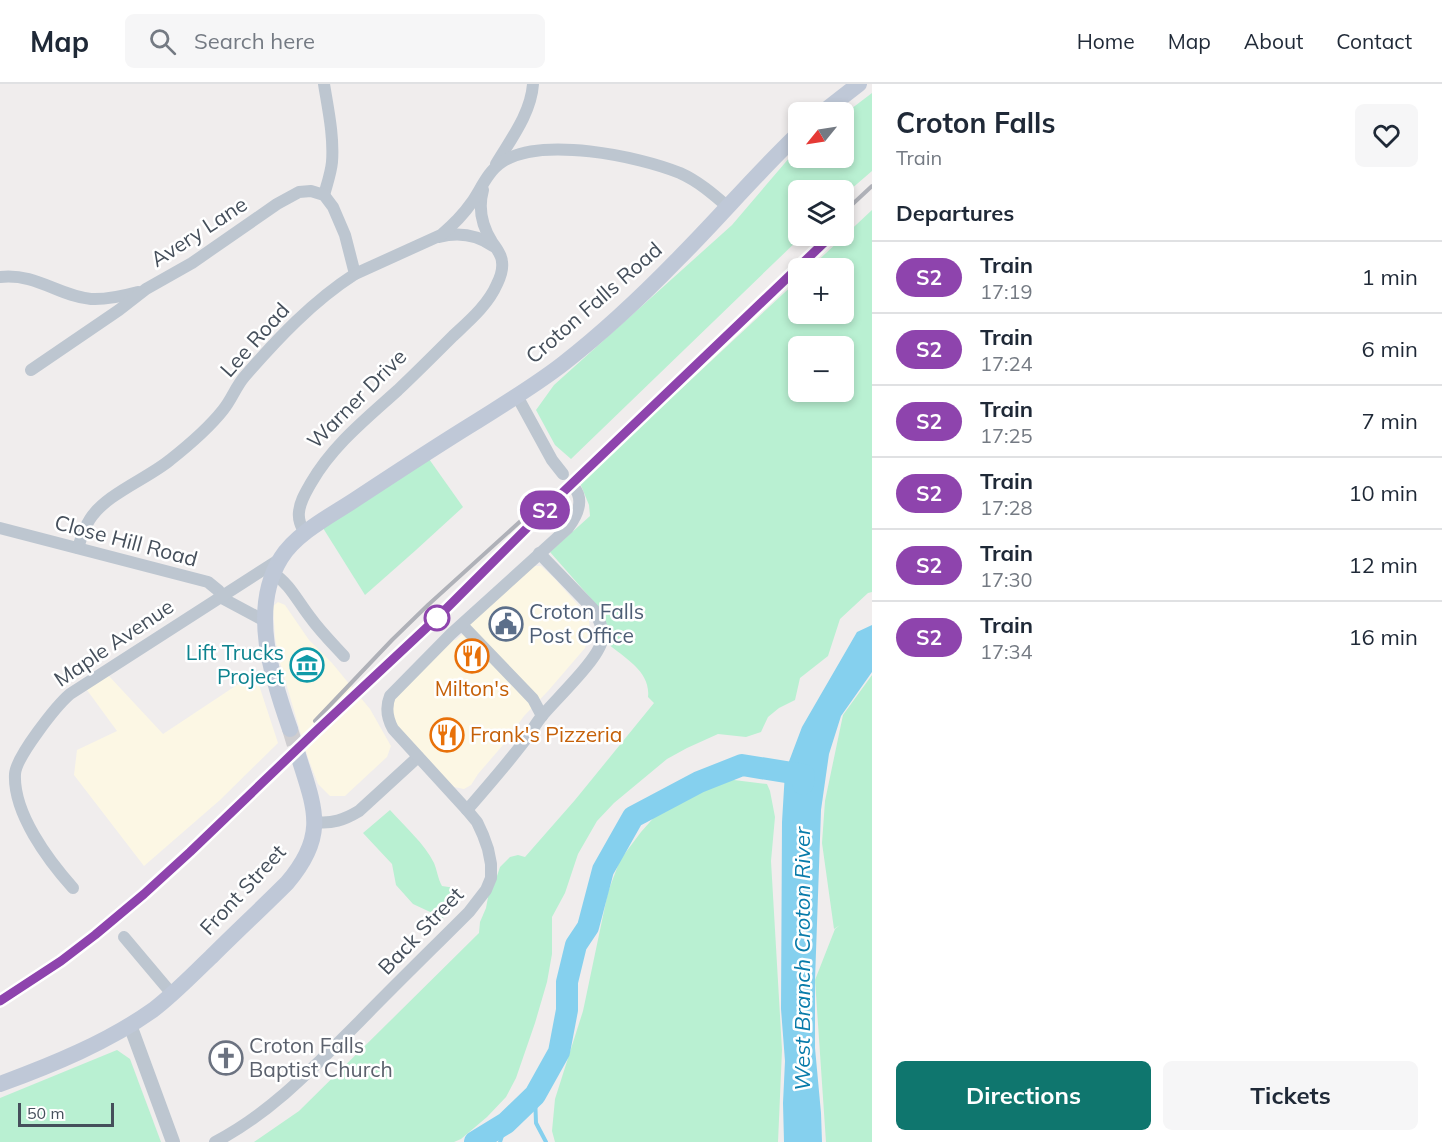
<!DOCTYPE html>
<html lang="en">
<head>
<meta charset="utf-8">
<style>
	body { margin:0; font-family:Mulish,sans-serif; background:#f6f6f7; color:#1f2937; height:100vh; display:flex; flex-direction:column; font-size:22px; white-space:nowrap }
	* { box-sizing:border-box; margin:0 }
	p { font-size:20px; color:#747a83 }
	.icon { flex:none; width:33px; height:33px; fill:none; stroke:currentColor; stroke-width:2; stroke-linecap:round; stroke-linejoin:round }
	.map { position:relative; flex:1; overflow:hidden }
	.panel { display:flex; flex-direction:column; background:#fff; width:570px }
	.panel>* { flex:none }
	.badge { padding:0 12px; border-radius:20px; font-size:21px; line-height:39px }
	.needle { width:39px; rotate:240deg }
	.fabs { position:absolute; left:788px; top:18px; display:grid; gap:12px }
	.fabs a { display:grid; place-items:center; width:66px; height:66px; border-radius:9px; background:#fff; box-shadow:0 3px 9px #0003; font-size:30px }
	.scale { position:absolute; left:18px; bottom:15px; width:96px; box-sizing:border-box; padding-left:6px; border:3px solid #454f5b; border-top:0; font-size:16px; line-height:21px; white-space:nowrap; color:#454f5b; -webkit-text-stroke:4px #fff; paint-order:stroke }
	.map>.badge { position:absolute; translate:-50% -50%; box-shadow:0 0 0 3px #fff }
	h2 { padding:0 24px; font-size:22px; line-height:54px }
	.round { display:grid; place-items:center; flex:none; width:63px; height:63px; border-radius:9px; background:#f6f6f7 }
	.headline { display:flex; align-items:center; justify-content:space-between; height:102px; padding:0 24px }
	h1 { font-size:28px; font-weight:700; line-height:45px }
	.action { display:flex; gap:12px; margin-top:auto; padding:12px 24px }
	.action a { flex:1; height:69px; border-radius:9px; background:#0f766e; color:#fff; font-size:24px; font-weight:700; line-height:69px; text-align:center }
	.action a+a { background:#f6f6f7; color:#1f2937 }
	ul { padding:0; list-style:none }
	li { display:flex; align-items:center; gap:18px; height:72px; padding:0 24px; border-top:2px solid #e0e1e3 }
	li div { flex:1 }
	li b { display:block; font-size:22px }
	li em { font-style:normal }
	li .badge { min-width:66px; font-weight:700; text-align:center }
	header { display:flex; align-items:center; gap:36px; box-sizing:border-box; height:84px; padding:0 30px; background:#fff; border-bottom:2px solid #e0e1e3 }
	header strong { font-size:28px }
	nav { display:flex; gap:33px; margin-inline-start:auto; font-size:21px }
	.search { width:420px; height:54px; background:#f6f6f7; display:flex; align-items:center; gap:15px; box-sizing:border-box; padding:0 21px; border-radius:9px; color:#747a83; font-size:22px }
	main { display:flex; flex:1; min-height:0 }
	.map>svg:first-child { display:block }
</style>
</head>
<body>
<header>
<strong>Map</strong>
<div class="search"><svg class="icon" aria-label="search" viewBox="0 0 24 24"><circle cx="10" cy="10" r="6"/><path d="M15 15l6 6"/></svg>Search here</div>
<nav><a>Home</a><a>Map</a><a>About</a><a>Contact</a></nav>
</header>
<main>
<div class="map">
<svg width="872" height="1058" viewBox="0 0 872 1058">
	<rect width="100%" height="100%" fill="#f0eded"/>
	<g fill="#fcf7e4">
		<path d="M529,482H541L555,495L579,522L589,536L590,549L585,564L548,607L524,632L503,661L478,690L471,701L464,705L454,703L391,638L394,610L448,556H456L471,543L468,538Z"/>
		<path d="M278,518L285,521L309,556L332,579L370,625L391,662L387,673L345,712H330L318,700L308,674L280,579L275,554L273,522Z"/>
		<path d="M255,589L278,659L220,716L144,782L74,691L77,666L117,647L87,606L108,591L163,650Z"/>
	</g>
	<g fill="#b9f0d2" fill-rule="evenodd">
		<path d="M872,9V87L843,112V106H798V152H802L571,375L555,361L536,326L554,301L732,141L790,73L798,66V74H843V31Z"/>
		<path d="M872,126V508L868,509L840,535L828,572L800,594L795,616L779,624L768,633L761,648L746,653L718,650L687,664L667,675L614,719L597,737L578,770L565,809L552,833V870L547,898L535,939L516,994L506,1013L487,1033L461,1055L454,1058H254L299,1027L479,849L480,838L486,824L489,808L496,795L500,783L510,773L518,771L525,773L575,716L654,619L648,613C651,588 625,574 608,560L611,548L594,518L550,468L590,432L589,421L580,399L798,196V230H843V184H810ZM798,262H843V308H798Z"/>
		<path d="M429,375L463,423L416,466L365,511L323,444Z"/>
		<path d="M872,591V1058H826L815,896L835,845L840,841L834,845L822,759L825,717L843,631Z"/>
		<path d="M726,695L767,700L770,707L775,733L771,777L782,966L778,1058H555L552,1047L555,1015L583,927L608,808L620,776L641,748L657,730L695,707Z"/>
		<path d="M390,726C404,742 425,760 434,779C437,786 438,795 442,802L455,804L457,811L452,822L443,834L413,820L396,801L392,780L363,749Z"/>
		<path d="M117,966L130,975L161,1058H0V1014Z"/>
	</g>
	<path fill="#85d0ee" d="M872,541V588L841,632L829,670L821,726L815,896V964L821,1029L822,1058H784L783,1019L785,977L781,925L782,738L785,688L802,643L857,548Z"/>
	<g fill="none" stroke-linecap="round" stroke-linejoin="round">
		<g stroke="#85d0ee" stroke-width="4">
			<path d="M535,1011L536,1039L546,1058"/>
			<path d="M500,1058L506,1039"/>
		</g>
		<path stroke="#85d0ee" stroke-width="22" d="M475,1058L506,1039L535,1011L559,968L567,926V898L576,861L588,843L603,786L633,733L699,698L742,681L804,691L803,700"/>
		<path stroke="#cecdd0" stroke-width="16" stroke-dasharray="16 8" stroke-linecap="butt" d="M290,645L298,671"/>
		<g stroke="#bdc6d0" stroke-width="12">
			<path d="M496,80C511,55 531,29 533,0"/>
			<path d="M324,111C327,100 331,89 332,78C334,52 328,25 324,0"/>
			<path d="M439,153C458,148 477,151 493,162"/>
			<path d="M0,193C37,189 58,212 91,215C107,216 123,212 138,208"/>
			<path d="M31,286L119,226L146,205L192,179L277,120L299,108L311,107L324,111L333,123L345,151L355,190"/>
			<path d="M517,312L552,376L563,390"/>
			<path d="M0,444L208,498L219,507L220,513L265,537"/>
			<path d="M305,450C301,442 298,436 299,428C300,417 306,408 311,399C333,361 366,335 398,306C417,288 435,270 453,252C469,237 488,221 497,200C500,194 503,185 502,178C502,171 496,164 492,158C482,142 478,124 483,106"/>
			<path d="M78,464C81,454 84,444 90,435C106,410 147,395 170,376C189,361 208,345 223,326C232,315 236,302 245,292C278,254 313,217 355,190L441,151C453,141 463,131 472,118C481,105 488,87 502,78C541,52 638,72 680,89C698,97 713,110 728,123"/>
			<path d="M273,489C290,500 298,518 310,533C320,547 332,559 344,572"/>
			<path d="M462,541L533,615L542,632"/>
			<path d="M467,726C487,703 508,679 526,655C532,647 536,639 542,632C555,616 599,575 602,556C604,545 599,535 594,526L539,469"/>
			<path d="M315,738C332,740 344,736 359,727L418,673"/>
			<path d="M73,804C48,776 13,729 15,690C16,673 56,622 70,610L280,475"/>
			<path d="M124,853L172,910"/>
			<path d="M215,1058C271,1029 314,983 359,938C395,901 432,865 469,828L486,806L491,794V780L488,765L483,751L477,738L467,726L393,645C387,634 385,624 390,612L451,550L568,444C577,432 585,417 574,403"/>
		</g>
		<path stroke="#bdc6d0" stroke-width="14" d="M130,941L173,1058"/>
		<g stroke="#bfc8d7" stroke-width="16">
			<path d="M823,28L859,0"/>
			<path d="M290,645C272,594 249,525 281,474C297,448 334,430 359,413C397,388 435,363 474,339C504,320 536,301 564,279C605,247 642,212 678,175C719,134 756,90 798,50"/>
			<path d="M0,1000C52,981 108,958 153,926C174,910 192,891 211,873C236,848 262,824 287,799C328,751 315,725 298,671"/>
		</g>
		<g stroke="#afb1b8" stroke-width="4">
			<path d="M843,129L872,102"/>
			<path d="M315,637L392,556L428,521L546,414"/>
			<path d="M0,917L61,877L95,851L129,823L190,768L315,648L439,533L559,412L831,152"/>
		</g>
	</g>
	<g fill="none" stroke-linecap="round" stroke-linejoin="round">
		<g stroke="#fff" stroke-width="14">
			<path id="line" d="M0,917L61,877L95,851L144,810L190,768L315,648L439,532L559,412L831,152"/>
		</g>
		<use href="#line" stroke="#8e44ad" stroke-width="9"/>
	</g>
	<defs>
		<g id="civic-ring" transform="scale(1.725)"><circle r="9.5" fill="#fff" stroke="#5c6f8a" stroke-width="1.5"/><path d="M-.6-6.5H3V-4.5H.6V-3L4-1V1h2V6H-6V1h2V-1L-.6-3ZM-1.2 2.5V6h2.4V2.5Z" fill="#5c6f8a"/></g>
		<g id="restaurant-ring" transform="scale(1.725)"><circle r="9.5" fill="#fff" stroke="#e8710a" stroke-width="1.5"/><path d="M-5-6h1v4h1v-4h1v4h1v-4h1v5L-1.5 .5V6h-2V.5L-5-1ZM5-6V6H3V1.5H1.5Q1.5-4 5-6Z" fill="#e8710a"/></g>
		<g id="museum-ring" transform="scale(1.725)"><circle r="9.5" fill="#fff" stroke="#0f9aa8" stroke-width="1.5"/><path d="M0-6L6-3V-2H-6V-3ZM-5-1h2V3h-2ZM-1-1h2V3h-2ZM3-1h2V3H3ZM-6 4H6V6H-6Z" fill="#0f9aa8"/></g>
		<g id="church-ring" transform="scale(1.725)"><circle r="9.5" fill="#fff" stroke="#6b7280" stroke-width="1.5"/><path d="M-1.2-6h2.4v3.5h3.3v2.4h-3.3V6h-2.4V-.1h-3.3v-2.4h3.3Z" fill="#6b7280"/></g>
	</defs>
	<g fill-rule="evenodd">
		<use href="#civic-ring" x="506" y="540"/>
		<use href="#restaurant-ring" x="472" y="572"/>
		<use href="#museum-ring" x="307" y="581"/>
		<use href="#restaurant-ring" x="447" y="651"/>
		<use href="#church-ring" x="226" y="974"/>
	</g>
	<circle fill="#fff" stroke="#8e44ad" stroke-width="3" cx="437" cy="534" r="12"/>
	<g text-anchor="middle" stroke-width="5" stroke-linejoin="round" paint-order="stroke">
		<g font-size="21" fill="#454f5b" stroke="#fff">
			<text transform="translate(199 148) rotate(-33)" y="7">Avery Lane</text>
			<text transform="translate(594 219) rotate(-41)" y="7">Croton Falls Road</text>
			<text transform="translate(255 256) rotate(-48)" y="7">Lee Road</text>
			<text transform="translate(357 315) rotate(-45)" y="7">Warner Drive</text>
			<text transform="translate(126 457) rotate(15)" y="7">Close Hill Road</text>
			<text transform="translate(114 559) rotate(-34)" y="7">Maple Avenue</text>
			<text transform="translate(243 806) rotate(-47)" y="7">Front Street</text>
			<text transform="translate(421 847) rotate(-46)" y="7">Back Street</text>
		</g>
		<g font-size="21" fill="#4e5e75" stroke="#fff" text-anchor="start">
			<text x="529" y="535">Croton Falls<tspan x="529" dy="24">Post Office</tspan></text>
		</g>
		<g font-size="21" fill="#0d838f" stroke="#fff" text-anchor="end">
			<text x="284" y="576">Lift Trucks<tspan x="284" dy="24">Project</tspan></text>
		</g>
		<g font-size="21" fill="#c56008" stroke="#fff">
			<text x="472" y="612">Milton's</text>
			<text x="470" y="658" text-anchor="start">Frank's Pizzeria</text>
		</g>
		<g font-size="21" fill="#5b616d" stroke="#fff" text-anchor="start">
			<text x="249" y="969">Croton Falls<tspan x="249" dy="24">Baptist Church</tspan></text>
		</g>
		<g font-size="22" font-style="italic" fill="#087baa" stroke="#fff">
			<text transform="translate(802 875) rotate(-90)" y="8">West Branch Croton River</text>
		</g>
	</g>
</svg>
<div class="fabs">
<a><svg class="needle" viewBox="-14 -14 28 28"><path d="M0-13l5 13h-10z" fill="#e53935"/><path d="M0 13l5-13h-10z" fill="#747a83"/></svg></a>
<a><svg class="icon" aria-label="layers" viewBox="0 0 24 24"><path d="M12 4l9 5-9 5-9-5zM3 14l9 5 9-5"/></svg></a>
<a>+</a>
<a>−</a>
</div>
<div class="scale">50 m</div>
<b class="badge" style="left:545px;top:426px;background:#8e44ad;color:#fff">S2</b>
</div>
<section class="panel">
<div class="headline"><div><h1>Croton Falls</h1><p>Train</p></div><a class="round"><svg class="icon" aria-label="heart" viewBox="0 0 24 24"><path d="M12 20l-8-8c-3-5 5-10 8-4 3-6 11-1 8 4z"/></svg></a></div>
<h2>Departures</h2>
<ul>
<li><span class="badge" style="background:#8e44ad;color:#fff">S2</span><div><b>Train</b><p>17:19</p></div><em>1 min</em></li>
<li><span class="badge" style="background:#8e44ad;color:#fff">S2</span><div><b>Train</b><p>17:24</p></div><em>6 min</em></li>
<li><span class="badge" style="background:#8e44ad;color:#fff">S2</span><div><b>Train</b><p>17:25</p></div><em>7 min</em></li>
<li><span class="badge" style="background:#8e44ad;color:#fff">S2</span><div><b>Train</b><p>17:28</p></div><em>10 min</em></li>
<li><span class="badge" style="background:#8e44ad;color:#fff">S2</span><div><b>Train</b><p>17:30</p></div><em>12 min</em></li>
<li><span class="badge" style="background:#8e44ad;color:#fff">S2</span><div><b>Train</b><p>17:34</p></div><em>16 min</em></li>
</ul>
<div class="action"><a>Directions</a><a>Tickets</a></div>
</section>
</main>
</body>
</html>
